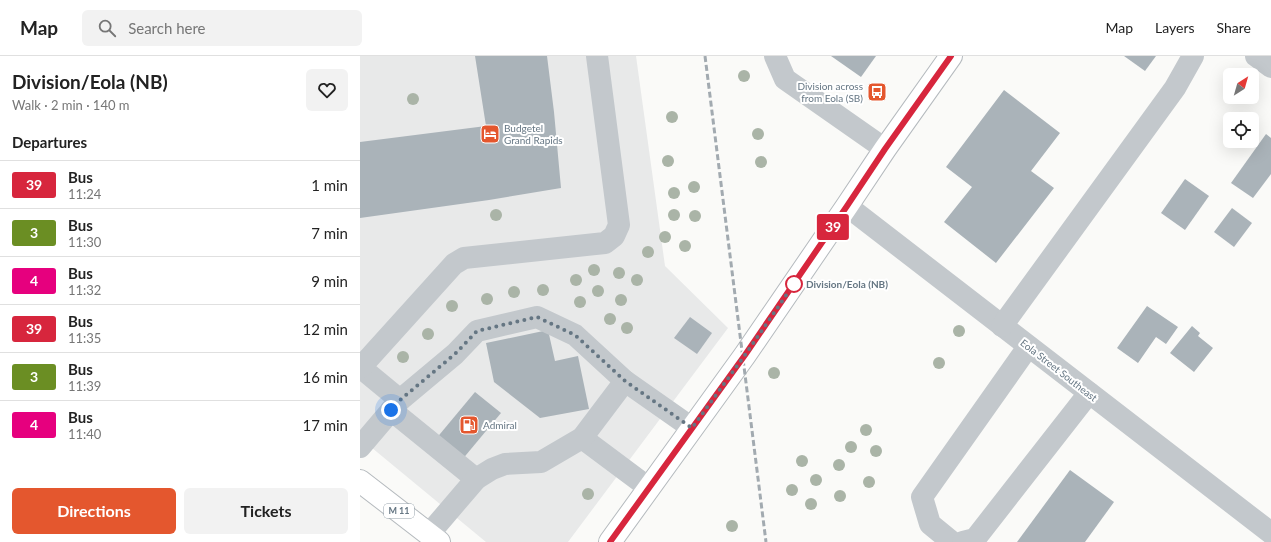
<!DOCTYPE html>
<html lang="en">
<head>
<meta charset="utf-8">
<style>
	body { margin:0; font-family:Lato,sans-serif; background:#f2f2f2; color:#222; height:100vh; display:flex; flex-direction:column; font-size:15px; white-space:nowrap }
	* { box-sizing:border-box; margin:0 }
	p { font-size:13px; color:#767676 }
	.icon { flex:none; width:22px; height:22px; fill:none; stroke:currentColor; stroke-width:2; stroke-linecap:round; stroke-linejoin:round }
	.map { position:relative; flex:1; overflow:hidden }
	.panel { display:flex; flex-direction:column; background:#fff; width:360px }
	.panel>* { flex:none }
	.badge { padding:0 8px; border-radius:3px; font-size:14px; line-height:26px }
	.needle { width:26px; rotate:37deg }
	.controls { position:absolute; left:863px; top:12px; display:grid; gap:8px }
	.controls a { display:grid; place-items:center; width:36px; height:36px; border-radius:6px; background:#fff; box-shadow:0 4px 16px #0002; font-size:20px }
	.you { position:absolute; width:20px; height:20px; margin:-10px; border:3px solid #fff; border-radius:50%; background:#1a73e8; box-shadow:0 0 0 6px #1a73e833 }
	.map>.badge { position:absolute; translate:-50% -50%; box-shadow:0 0 0 2px #fff }
	h2 { padding:0 12px; font-size:15px; line-height:36px }
	.round { display:grid; place-items:center; flex:none; width:42px; height:42px; border-radius:6px; background:#f2f2f2 }
	.summary { display:flex; align-items:center; justify-content:space-between; height:68px; padding:0 12px }
	h1 { font-size:19px; font-weight:700; line-height:30px }
	.action { display:flex; gap:8px; margin-top:auto; padding:8px 12px }
	.action a { flex:1; height:46px; border-radius:6px; background:#e4572e; color:#fff; font-size:16px; font-weight:700; line-height:46px; text-align:center }
	.action a+a { background:#f2f2f2; color:#222 }
	ul { padding:0; list-style:none }
	li { display:flex; align-items:center; gap:12px; height:48px; padding:0 12px; border-top:1px solid #e0e0e0 }
	li div { flex:1 }
	li b { display:block; font-size:15px }
	li em { font-style:normal }
	li .badge { min-width:44px; font-weight:700; text-align:center }
	header { display:flex; align-items:center; gap:24px; box-sizing:border-box; height:56px; padding:0 20px; background:#fff; border-bottom:1px solid #e0e0e0 }
	header strong { font-size:19px }
	nav { display:flex; gap:22px; margin-inline-start:auto; font-size:14px }
	.search { width:280px; height:36px; background:#f2f2f2; display:flex; align-items:center; gap:10px; box-sizing:border-box; padding:0 14px; border-radius:6px; color:#767676; font-size:15px }
	main { display:flex; flex:1; min-height:0 }
	.map>svg:first-child { display:block }
</style>
</head>
<body>
<header>
<strong>Map</strong>
<div class="search"><svg class="icon" aria-label="search" viewBox="0 0 24 24"><circle cx="10" cy="10" r="6"/><path d="M15 15l6 6"/></svg>Search here</div>
<nav><a>Map</a><a>Layers</a><a>Share</a></nav>
</header>
<main>
<section class="panel">
<div class="summary"><div><h1>Division/Eola (NB)</h1><p>Walk · 2 min · 140 m</p></div><a class="round"><svg class="icon" aria-label="heart" viewBox="0 0 24 24"><path d="M12 20l-8-8c-3-5 5-10 8-4 3-6 11-1 8 4z"/></svg></a></div>
<h2>Departures</h2>
<ul>
<li><span class="badge" style="background:#d7263d;color:#fff">39</span><div><b>Bus</b><p>11:24</p></div><em>1 min</em></li>
<li><span class="badge" style="background:#6b8e23;color:#fff">3</span><div><b>Bus</b><p>11:30</p></div><em>7 min</em></li>
<li><span class="badge" style="background:#e6007e;color:#fff">4</span><div><b>Bus</b><p>11:32</p></div><em>9 min</em></li>
<li><span class="badge" style="background:#d7263d;color:#fff">39</span><div><b>Bus</b><p>11:35</p></div><em>12 min</em></li>
<li><span class="badge" style="background:#6b8e23;color:#fff">3</span><div><b>Bus</b><p>11:39</p></div><em>16 min</em></li>
<li><span class="badge" style="background:#e6007e;color:#fff">4</span><div><b>Bus</b><p>11:40</p></div><em>17 min</em></li>
</ul>
<div class="action"><a>Directions</a><a>Tickets</a></div>
</section>
<div class="map">
<svg width="911" height="486" viewBox="0 0 911 486">
	<rect width="100%" height="100%" fill="#fafaf8"/>
	<path fill="#e8e9e9" d="M0,0H276L305,210L368,272L208,486H126L0,382Z"/>
	<g fill="#aab3b9">
		<path d="M115,0H187L194,56L201,132L129,144L0,162V86L126,70Z"/>
		<path d="M471,0H516L501,21Z"/>
		<path d="M764,0H796L785,15Z"/>
		<path d="M644,34L700,77L671,115L694,132L636,207L584,166L612,131L586,111Z"/>
		<path d="M906,78L911,82V118L893,142L871,127Z"/>
		<path d="M825,123L849,140L825,174L801,157Z"/>
		<path d="M872,152L892,167L874,191L854,176Z"/>
		<path d="M787,250L818,271L806,288L796,281L778,307L757,292Z"/>
		<path d="M330,261L352,277L337,298L314,282Z"/>
		<path d="M832,270L840,277L838,280L853,292L834,316L810,297Z"/>
		<path d="M188,274L195,305L218,300L229,353L180,362L134,326L126,287Z"/>
		<path d="M115,336L141,357L101,405L75,384Z"/>
		<path d="M710,414L754,446L725,486H657Z"/>
	</g>
	<g fill="none" stroke-linecap="round" stroke-linejoin="round">
		<g stroke="#b5babe" stroke-width="24">
			<g id="major">
				<path d="M0,425L79,486"/>
				<path d="M250,486L385,299L487,150L525,93L591,0"/>
			</g>
		</g>
		<g stroke="#c3c8cc" stroke-width="22">
			<path d="M415,0L425,23L525,93"/>
			<path d="M896,0L911,11"/>
			<path d="M487,150L911,477"/>
			<path d="M642,270L815,32L833,0"/>
			<path d="M0,311L40,344"/>
			<path d="M1,311L94,208L104,202L245,187L254,180L259,169L237,0"/>
			<path d="M31,354L116,423"/>
			<path d="M222,382L289,432"/>
			<path d="M0,391L40,344L95,298L117,275L177,261L215,279L265,325L332,372"/>
			<path d="M69,478L116,423L132,413L145,408L181,406L222,382L265,325"/>
			<path d="M592,486L570,468L562,441L668,291"/>
			<path d="M603,486L615,483L729,337"/>
		</g>
		<use href="#major" stroke="#fff" stroke-width="22"/>
		<path stroke="#a2aab0" stroke-width="3" stroke-dasharray="6 3" stroke-linecap="butt" d="M345,0L406,486"/>
	</g>
	<g fill="#aab4a7">
		<circle cx="384" cy="20" r="6"/>
		<circle cx="53" cy="43" r="6"/>
		<circle cx="312" cy="61" r="6"/>
		<circle cx="398" cy="78" r="6"/>
		<circle cx="308" cy="105" r="6"/>
		<circle cx="401" cy="106" r="6"/>
		<circle cx="334" cy="131" r="6"/>
		<circle cx="314" cy="137" r="6"/>
		<circle cx="136" cy="159" r="6"/>
		<circle cx="314" cy="159" r="6"/>
		<circle cx="335" cy="160" r="6"/>
		<circle cx="305" cy="181" r="6"/>
		<circle cx="325" cy="190" r="6"/>
		<circle cx="288" cy="196" r="6"/>
		<circle cx="234" cy="214" r="6"/>
		<circle cx="259" cy="217" r="6"/>
		<circle cx="216" cy="224" r="6"/>
		<circle cx="277" cy="224" r="6"/>
		<circle cx="183" cy="234" r="6"/>
		<circle cx="238" cy="235" r="6"/>
		<circle cx="154" cy="236" r="6"/>
		<circle cx="127" cy="243" r="6"/>
		<circle cx="261" cy="244" r="6"/>
		<circle cx="220" cy="246" r="6"/>
		<circle cx="92" cy="250" r="6"/>
		<circle cx="250" cy="263" r="6"/>
		<circle cx="267" cy="272" r="6"/>
		<circle cx="599" cy="275" r="6"/>
		<circle cx="68" cy="278" r="6"/>
		<circle cx="43" cy="301" r="6"/>
		<circle cx="579" cy="307" r="6"/>
		<circle cx="414" cy="317" r="6"/>
		<circle cx="506" cy="374" r="6"/>
		<circle cx="491" cy="391" r="6"/>
		<circle cx="516" cy="395" r="6"/>
		<circle cx="442" cy="405" r="6"/>
		<circle cx="479" cy="409" r="6"/>
		<circle cx="456" cy="424" r="6"/>
		<circle cx="509" cy="426" r="6"/>
		<circle cx="432" cy="434" r="6"/>
		<circle cx="228" cy="438" r="6"/>
		<circle cx="480" cy="440" r="6"/>
		<circle cx="451" cy="448" r="6"/>
		<circle cx="372" cy="470" r="6"/>
	</g>
	<g fill="none" stroke-linecap="round" stroke-linejoin="round">
		<g stroke="#fff" stroke-width="9">
			<path id="line" d="M250,486L385,299L487,150L525,93L591,0"/>
		</g>
		<use href="#line" stroke="#d7263d" stroke-width="6"/>
		<path stroke="#657683" stroke-width="4" stroke-dasharray="0 7.2" d="M31,354L40,344L95,298L117,275L177,261L215,279L265,325L332,372L385,299L436,225L434,228"/>
	</g>
	<defs>
		<g id="bus-square" transform="scale(1)"><rect x="-9" y="-9" width="18" height="18" rx="4" fill="#e4572e" stroke="#fff"/><path d="M-5-6H5V4H4V6H2V4H-2V6H-4V4H-5ZM-3.5-4V0h7V-4ZM-3.5 1.2v1.5H-2V1.2ZM2 1.2v1.5H3.5V1.2Z" fill="#fff"/></g>
		<g id="hotel-square" transform="scale(1)"><rect x="-9" y="-9" width="18" height="18" rx="4" fill="#e4572e" stroke="#fff"/><path d="M-6-4.5h1.5V1H6V5H4.5V3h-9V5H-6ZM-4 0a1.8 1.8 0 1 1 3.6 0ZM.5 0V-2.5h3Q6-2.5 6 0Z" fill="#fff"/></g>
		<g id="fuel-square" transform="scale(1)"><rect x="-9" y="-9" width="18" height="18" rx="4" fill="#e4572e" stroke="#fff"/><path d="M-5.5-6h7V0h2V4h1.3V-2.5L3-4.5l.8-.8L6-3V5H2.5V1h-1V6h-7ZM-4.2-4.7v3.2H.2V-4.7Z" fill="#fff"/></g>
	</defs>
	<g fill-rule="evenodd">
		<use href="#bus-square" x="517" y="36"/>
		<use href="#hotel-square" x="130" y="78"/>
		<use href="#fuel-square" x="109" y="369"/>
	</g>
	<circle fill="#fff" stroke="#d7263d" stroke-width="2" cx="434" cy="228" r="8"/>
	<g text-anchor="middle" stroke-width="4" stroke-linejoin="round" paint-order="stroke">
		<rect fill="#fff" stroke="#939fa8" stroke-width="1" x="24" y="448" width="30" height="14" rx="3"/>
		<g font-size="9" font-weight="bold" fill="#657683">
			<text x="39" y="458">M 11</text>
		</g>
		<g font-size="10" fill="#657683" stroke="#fff" text-anchor="start">
			<text x="503" y="34" text-anchor="end">Division across<tspan x="503" dy="12">from Eola (SB)</tspan></text>
			<text x="144" y="76">Budgetel<tspan x="144" dy="12">Grand Rapids</tspan></text>
			<text x="123" y="373">Admiral</text>
		</g>
		<g font-size="10" font-weight="bold" fill="#657683" stroke="#fff" text-anchor="start">
			<text x="446" y="232">Division/Eola (NB)</text>
		</g>
		<g font-size="10" fill="#657683" stroke="#fff">
			<text transform="translate(699 314) rotate(38)" y="4">Eola Street Southeast</text>
		</g>
	</g>
</svg>
<div class="controls">
<a><svg class="needle" viewBox="-14 -14 28 28"><path d="M0-13l5 13h-10z" fill="#e53935"/><path d="M0 13l5-13h-10z" fill="#767676"/></svg></a>
<a><svg class="icon" aria-label="locate" viewBox="0 0 24 24"><circle cx="12" cy="12" r="6"/><path d="M12 2v4M12 18v4M2 12h4M18 12h4"/></svg></a>
</div>
<div class="you" style="left:31px;top:354px"></div>
<b class="badge" style="left:473px;top:171px;background:#d7263d;color:#fff">39</b>
</div>
</main>
</body>
</html>
